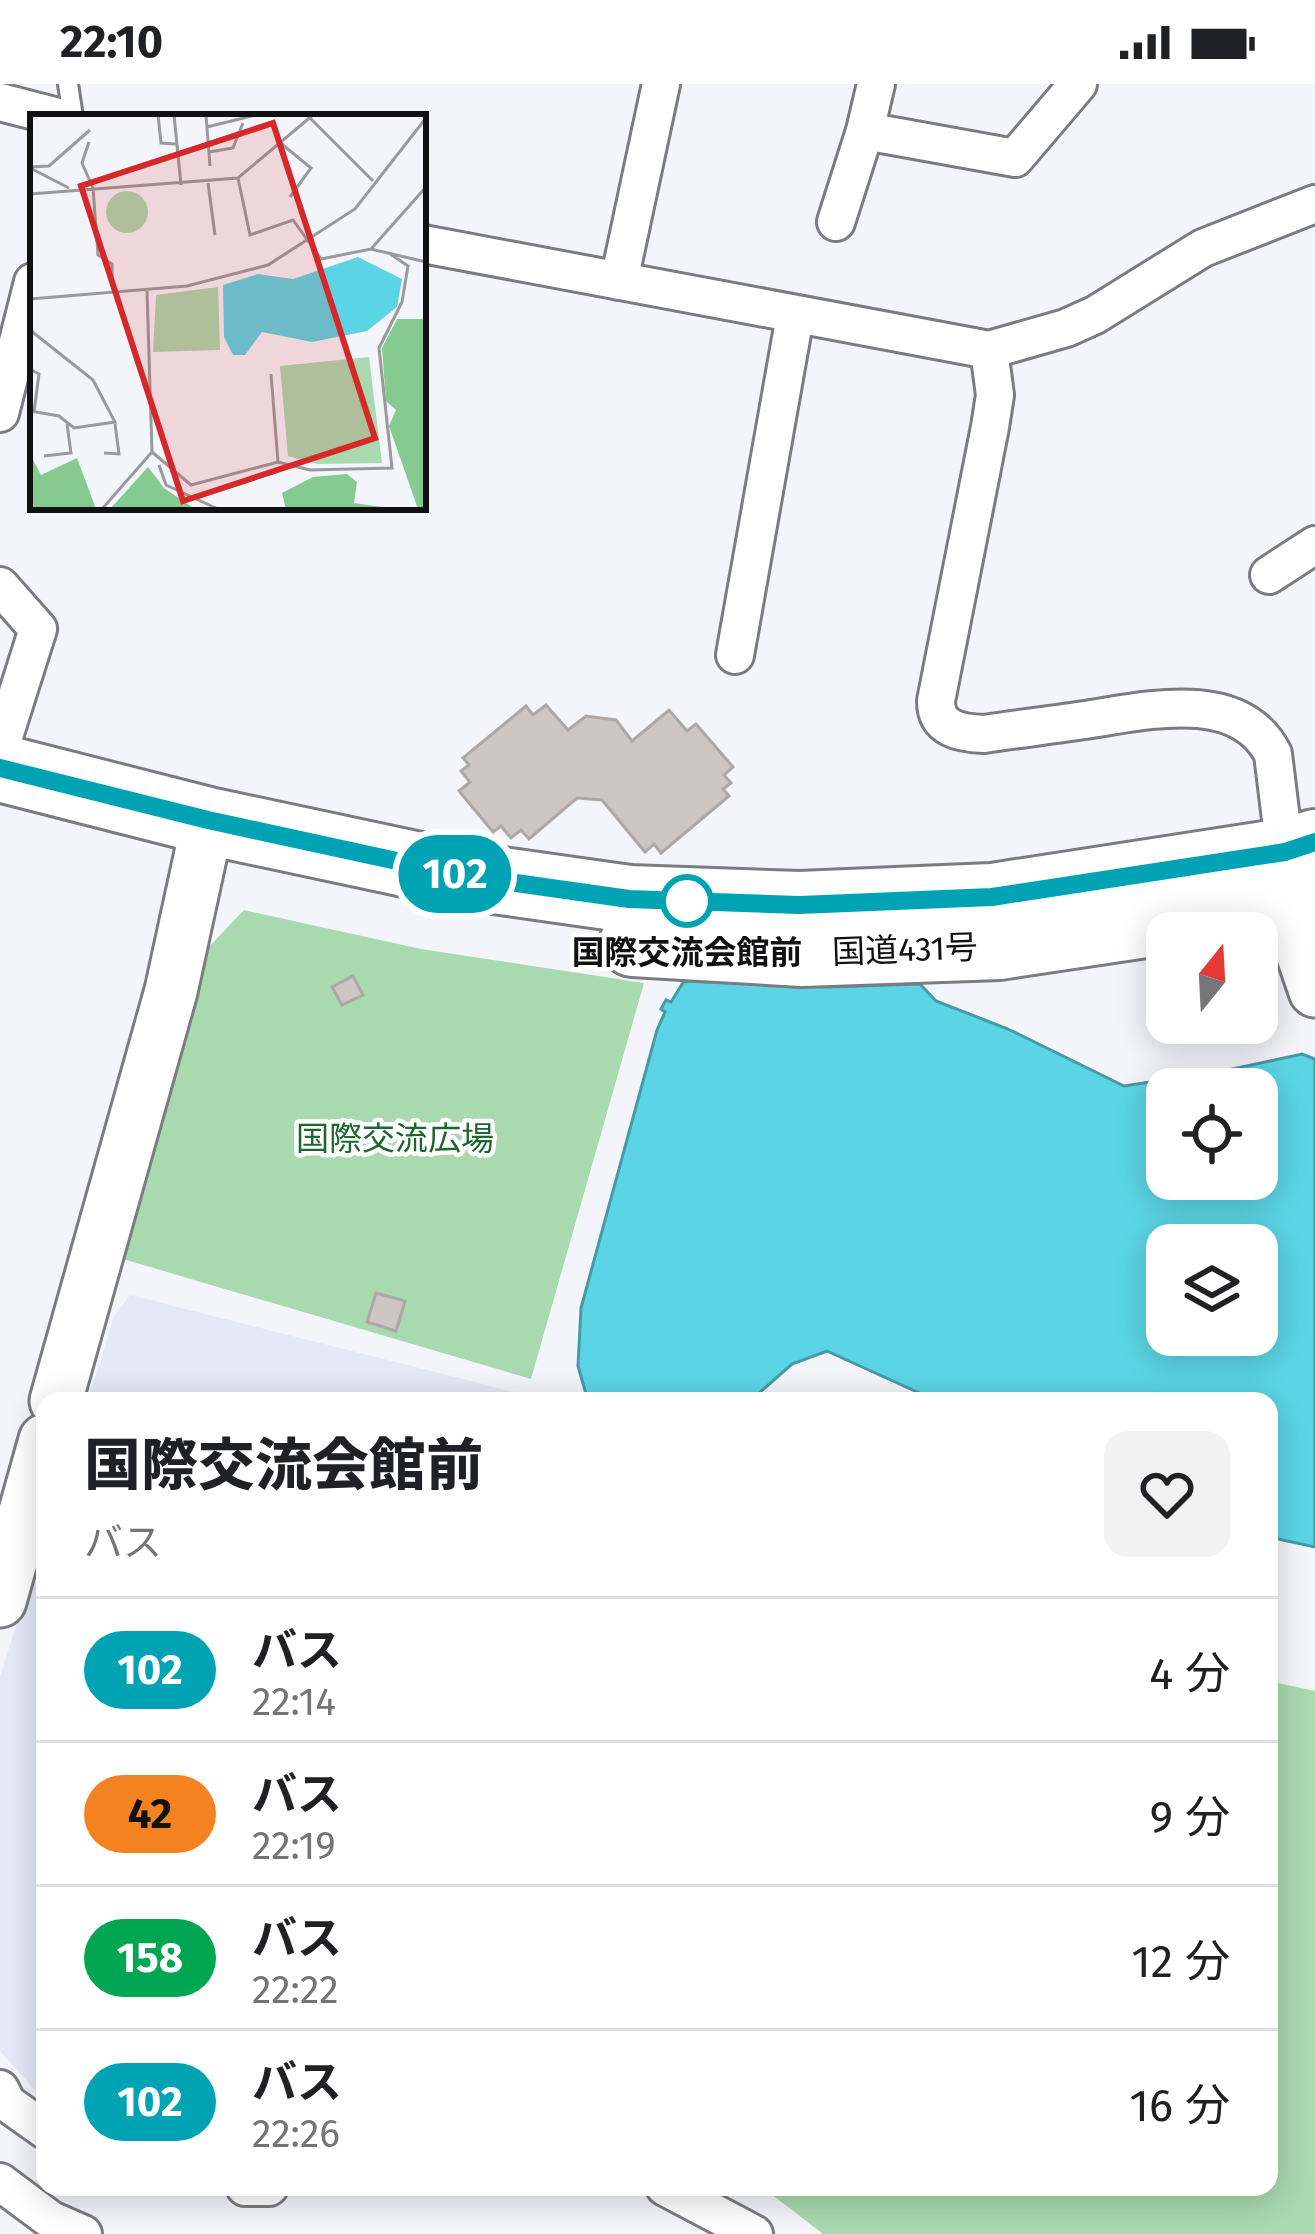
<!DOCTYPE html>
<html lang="ja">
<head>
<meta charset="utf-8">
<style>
	body { margin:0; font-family:"Fira Sans","Noto Sans JP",sans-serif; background:#f2f2f2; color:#202124; height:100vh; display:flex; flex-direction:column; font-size:45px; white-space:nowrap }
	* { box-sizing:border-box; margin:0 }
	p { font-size:39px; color:#757577 }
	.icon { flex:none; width:66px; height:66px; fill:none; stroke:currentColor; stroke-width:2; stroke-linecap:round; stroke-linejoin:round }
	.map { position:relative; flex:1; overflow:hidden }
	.panel { position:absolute; left:36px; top:1308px; width:1242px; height:804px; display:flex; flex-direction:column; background:#fff; border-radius:24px; box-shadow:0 6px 30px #0003 }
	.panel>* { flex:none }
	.badge { padding:0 24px; border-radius:39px; font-size:42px; line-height:78px }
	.needle { width:78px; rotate:18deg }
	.buttons { position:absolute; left:1146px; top:828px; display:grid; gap:24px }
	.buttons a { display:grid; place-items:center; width:132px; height:132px; border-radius:24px; background:#fff; box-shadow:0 6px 30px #0003; font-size:60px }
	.map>.badge { position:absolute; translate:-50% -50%; box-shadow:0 0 0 6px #fff }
	.round { display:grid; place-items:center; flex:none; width:126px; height:126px; border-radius:24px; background:#f2f2f2 }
	.summary { display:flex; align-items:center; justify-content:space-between; height:204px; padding:0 48px }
	h1 { font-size:57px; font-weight:800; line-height:90px }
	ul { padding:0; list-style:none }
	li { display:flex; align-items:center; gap:36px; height:144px; padding:0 48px; border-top:3px solid #e0e0e0 }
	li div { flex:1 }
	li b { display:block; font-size:45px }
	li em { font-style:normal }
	li .badge { min-width:132px; font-weight:700; text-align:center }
	.status { display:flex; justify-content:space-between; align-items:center; height:84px; padding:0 60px; background:#fff; direction:ltr }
	.status svg { height:33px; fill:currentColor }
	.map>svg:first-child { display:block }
</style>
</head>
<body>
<div class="status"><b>22:10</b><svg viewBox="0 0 49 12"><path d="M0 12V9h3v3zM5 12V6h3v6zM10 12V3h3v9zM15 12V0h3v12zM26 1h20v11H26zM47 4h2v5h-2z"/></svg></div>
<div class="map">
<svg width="1315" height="2150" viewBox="0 0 1315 2150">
	<rect width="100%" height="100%" fill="#f4f5fb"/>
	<g fill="#e5e8f5">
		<path d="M130,1211L550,1317H88L114,1232Z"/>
		<path d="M45,1453V2017L0,1967V1592Z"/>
	</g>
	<g fill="#a9d9af">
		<path d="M244,826L421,865L644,899L531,1295L116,1173L205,867Z"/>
		<path d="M1269,1597L1315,1607V2150H823L762,2103H1269Z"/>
	</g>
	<path fill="#5bd5e5" stroke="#459aa6" stroke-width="3" fill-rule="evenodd" d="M684,897L829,903L920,900L936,917L1008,945L1124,1002L1228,986L1302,970L1315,975V1463L1269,1453V1317H937L827,1267L792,1280L750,1317H588L578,1282L581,1224L657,946L665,928L661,925L666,916L671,918ZM1167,1005H1257V1095H1167ZM1167,1161H1257V1251H1167Z"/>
	<g fill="#cdc6c5" stroke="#ada7a5" stroke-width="3">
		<path d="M546,621L568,646L586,632L616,636L632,657L669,626L687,647L696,640L733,683L724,691L731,699L723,705L729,712L661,769L654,760L645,768L602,716L577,714L529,755L521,746L511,754L501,742L493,748L459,707L470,698L461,687L469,681L463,674L526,622L533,631Z"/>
		<path d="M353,892L363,911L342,921L332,903Z"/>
		<path d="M376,1209L405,1217L396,1247L367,1238Z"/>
	</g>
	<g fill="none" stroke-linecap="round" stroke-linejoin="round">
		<g stroke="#7b7c81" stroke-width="24">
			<path id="lane" d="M68,0L73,33"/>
		</g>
		<g stroke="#7b7c81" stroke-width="42">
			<g id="street">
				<path d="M0,18L58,33"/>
				<path d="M865,47L1015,74L1078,0"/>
				<path d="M836,138L865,47L876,0"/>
				<path d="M423,160L989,266L1066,244L1095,231L1203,164L1315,120"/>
				<path d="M619,197L661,0"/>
				<path d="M989,266L995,311L990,343L936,617C936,645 960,649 984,650C1017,645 1051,641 1085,636C1144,627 1239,603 1273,670L1285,768"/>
				<path d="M0,329L33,198"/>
				<path d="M1269,491L1315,461"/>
				<path d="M0,502L38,545L0,665"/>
				<path d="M735,571L795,232"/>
				<path d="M0,2005L7,2019L45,2046"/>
				<path d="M0,2098L51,2136L83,2150"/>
				<path d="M245,2103H269"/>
				<path d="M665,2103L754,2150"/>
			</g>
		</g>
		<g stroke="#7b7c81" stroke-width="57">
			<g id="secondary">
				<path d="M1287,780L1301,866L1315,907"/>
				<path d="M56,1317L171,907L208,737"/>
				<path d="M0,1517L45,1356"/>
			</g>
		</g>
		<g stroke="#7b7c81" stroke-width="72">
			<g id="highway">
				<path d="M0,684L208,737L466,792L629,815L800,821L992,813L1285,768L1315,759"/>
				<path d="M633,859L802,869L999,862L1293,818L1315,811"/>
			</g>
		</g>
		<use href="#lane" stroke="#fff" stroke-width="18"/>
		<use href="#street" stroke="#fff" stroke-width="36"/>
		<use href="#secondary" stroke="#fff" stroke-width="51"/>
		<use href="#highway" stroke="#fff" stroke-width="66"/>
	</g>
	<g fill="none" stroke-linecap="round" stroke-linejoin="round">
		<g stroke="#fff" stroke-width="27">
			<path id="line" d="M0,684L208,736L466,792L629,815L800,821L992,813L1285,768L1315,758"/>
		</g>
		<use href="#line" stroke="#00a3b4" stroke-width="18"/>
	</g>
	<circle fill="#fff" stroke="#00a3b4" stroke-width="6" cx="687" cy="817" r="24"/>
	<g text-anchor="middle" stroke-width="9" stroke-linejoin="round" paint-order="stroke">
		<g font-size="33" fill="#111113" stroke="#fff">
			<text transform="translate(905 865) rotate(-2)" y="12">国道431号</text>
		</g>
		<g font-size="33" font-weight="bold" fill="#111113" stroke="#fff">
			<text x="687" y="880">国際交流会館前</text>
		</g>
		<g font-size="33" fill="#1d662f" stroke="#fff">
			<text x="395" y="1066">国際交流広場</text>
		</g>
	</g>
	<g transform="translate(30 30)">
		<rect width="396" height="396" fill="#f4f5fb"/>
		<path d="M76 98a21 21 0 1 1 42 0a21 21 0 1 1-42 0ZM188,173L190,236L123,238L126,181ZM339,243L352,349L287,350L258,342L250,252Z" fill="#a9d9af"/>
		<path d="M367,205H396V395H388L359,312L366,296L356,287L352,234ZM0,340L11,361L47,344L66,395H0ZM118,353L134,374L165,395H80ZM317,360L327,368L324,389L367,395H256L252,379L283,363Z" fill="#85cb8f"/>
		<path d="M328,143L372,165L367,193L337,217L282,228L232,218L215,241H203L194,223L193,171L228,160L263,165Z" fill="#5bd5e5"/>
		<path fill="none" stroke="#999a9e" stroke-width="3" d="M128,1L131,29L146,30M144,1L151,71M176,1L180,52M277,1L343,67M177,13L226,1M248,27L281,54L260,83M59,28L52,49L63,74L68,141L82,150V172M179,38L203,34L213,9M0,53L19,52L60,16M0,54L39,74M208,64L220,121L263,106L291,145L341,135L396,148M178,69L185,121M0,80L208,64L283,1M341,135L396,73M0,185L157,172L238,151L325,95L396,4M0,216L63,266L85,308L44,314L29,302L0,297M0,255L9,260L4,298M241,260L248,348M122,338L161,371L248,348L280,356L362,354L349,234L372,188L378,152L359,139M74,339L89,340L85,310M14,342L41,339L37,310M129,351L136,371L188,395M72,395L122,338L117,177"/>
		<path fill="#d62828" fill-opacity="0.15" stroke="#d62828" stroke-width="6" d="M243,9L345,324L153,387L51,72Z"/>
		<rect width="396" height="396" fill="none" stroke="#111113" stroke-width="6"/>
	</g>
</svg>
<div class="buttons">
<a><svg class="needle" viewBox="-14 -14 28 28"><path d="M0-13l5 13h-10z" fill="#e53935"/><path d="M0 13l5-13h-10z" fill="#757577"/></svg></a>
<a><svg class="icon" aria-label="locate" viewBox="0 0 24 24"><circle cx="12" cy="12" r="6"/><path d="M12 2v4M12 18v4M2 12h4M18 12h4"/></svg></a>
<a><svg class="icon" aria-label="layers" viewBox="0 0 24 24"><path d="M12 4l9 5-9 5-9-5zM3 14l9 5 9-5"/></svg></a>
</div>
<b class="badge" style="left:455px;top:790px;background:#00a3b4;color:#fff">102</b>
<section class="panel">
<div class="summary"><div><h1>国際交流会館前</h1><p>バス</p></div><a class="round"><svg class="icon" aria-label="heart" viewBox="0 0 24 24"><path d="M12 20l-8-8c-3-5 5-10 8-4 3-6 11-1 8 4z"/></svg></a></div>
<ul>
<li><span class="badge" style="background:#00a3b4;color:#fff">102</span><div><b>バス</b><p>22:14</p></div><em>4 分</em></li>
<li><span class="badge" style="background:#f58220;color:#111">42</span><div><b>バス</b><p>22:19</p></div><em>9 分</em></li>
<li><span class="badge" style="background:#00a651;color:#fff">158</span><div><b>バス</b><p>22:22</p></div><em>12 分</em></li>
<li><span class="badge" style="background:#00a3b4;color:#fff">102</span><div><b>バス</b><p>22:26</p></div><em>16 分</em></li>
</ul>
</section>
</div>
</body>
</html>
